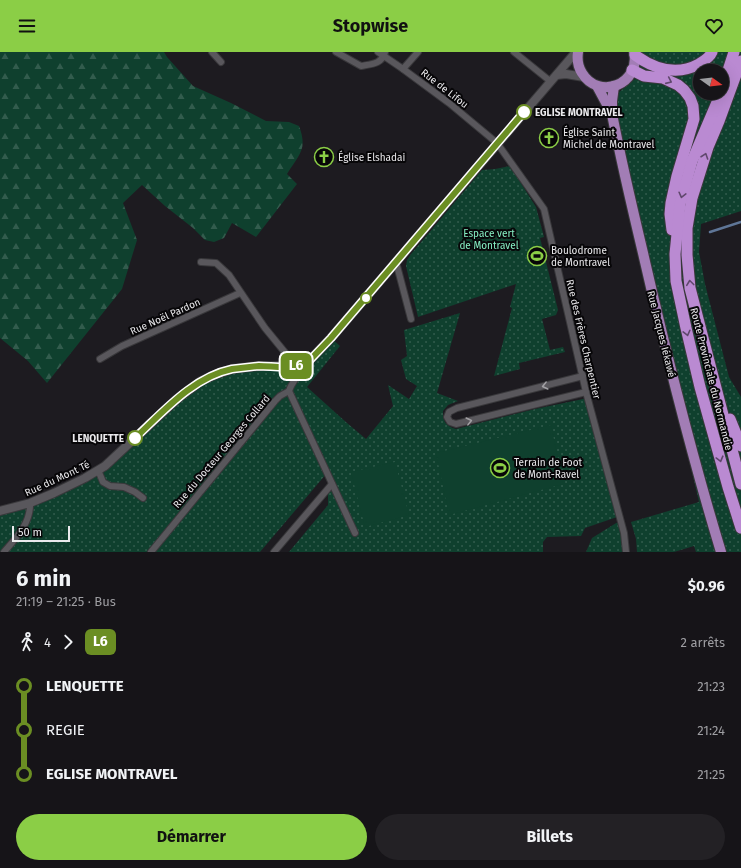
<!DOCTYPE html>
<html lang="fr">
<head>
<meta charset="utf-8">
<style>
	body { margin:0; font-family:"Fira Sans",sans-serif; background:#232125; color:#f1f3f6; height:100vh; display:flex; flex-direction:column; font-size:15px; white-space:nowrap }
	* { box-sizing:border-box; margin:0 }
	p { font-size:13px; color:#9e9ea2 }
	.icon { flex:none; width:22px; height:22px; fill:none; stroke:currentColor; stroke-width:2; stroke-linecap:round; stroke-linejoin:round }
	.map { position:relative; height:500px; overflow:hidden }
	.sheet { display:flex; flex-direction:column; background:#161418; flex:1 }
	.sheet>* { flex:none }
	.badge { padding:0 8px; border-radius:6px; font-size:14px; line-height:26px }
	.needle { width:26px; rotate:105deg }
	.fabs { position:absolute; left:693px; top:12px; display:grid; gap:8px }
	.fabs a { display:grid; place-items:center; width:36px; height:36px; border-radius:50%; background:#161418; box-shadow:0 4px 16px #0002,0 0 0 1px #353337; font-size:20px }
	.scale { position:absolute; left:12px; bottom:10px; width:58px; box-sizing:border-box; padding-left:4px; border:2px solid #ebeaed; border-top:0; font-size:11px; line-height:14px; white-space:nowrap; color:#ebeaed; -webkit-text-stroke:3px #070608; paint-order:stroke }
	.map>.badge { position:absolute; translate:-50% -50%; box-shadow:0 0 0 2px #fff }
	.legs { display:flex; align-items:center; gap:6px; height:44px; padding:0 16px; font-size:13px }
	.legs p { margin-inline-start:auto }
	.overview { display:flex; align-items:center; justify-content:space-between; height:68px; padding:0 16px }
	h1 { font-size:22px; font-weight:700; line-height:30px }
	.action { display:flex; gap:8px; margin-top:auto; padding:8px 16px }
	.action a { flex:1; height:46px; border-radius:24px; background:#8bce46; color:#111; font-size:16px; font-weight:700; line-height:46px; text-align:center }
	.action a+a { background:#232125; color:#f1f3f6 }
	ul { padding:0 16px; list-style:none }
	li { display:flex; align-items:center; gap:14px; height:44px; font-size:15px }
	li i { display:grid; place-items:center; width:6px; height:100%; margin:0 5px; background:currentColor }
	li i::after { content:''; width:10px; height:10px; margin:-5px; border:3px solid; border-radius:50%; background:#161418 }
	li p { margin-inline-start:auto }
	li:first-child i { background:linear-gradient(#0000 50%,currentColor 0) }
	li:last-child i { background:linear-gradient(currentColor 50%,#0000 0) }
	header { display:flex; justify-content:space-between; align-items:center; height:52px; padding:0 16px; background:#8bce46; color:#111; font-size:18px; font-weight:700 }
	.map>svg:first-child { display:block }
</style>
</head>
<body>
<header><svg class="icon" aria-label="menu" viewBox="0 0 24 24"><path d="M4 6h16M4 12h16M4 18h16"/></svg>Stopwise<svg class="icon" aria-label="heart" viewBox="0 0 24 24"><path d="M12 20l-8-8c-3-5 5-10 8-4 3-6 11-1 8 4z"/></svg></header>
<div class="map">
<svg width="741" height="500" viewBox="0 0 741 500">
	<defs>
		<pattern id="green-dots" width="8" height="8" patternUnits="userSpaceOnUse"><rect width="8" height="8" fill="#0f402e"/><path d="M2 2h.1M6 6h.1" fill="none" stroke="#325c4d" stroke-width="1.8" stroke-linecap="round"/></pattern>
		<pattern id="forest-firs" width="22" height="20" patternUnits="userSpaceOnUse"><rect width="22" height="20" fill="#0f402e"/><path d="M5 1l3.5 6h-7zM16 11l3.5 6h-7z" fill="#325c4d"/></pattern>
	</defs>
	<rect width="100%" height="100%" fill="#1d1b20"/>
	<g fill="url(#green-dots)" fill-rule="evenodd">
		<path d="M640,0H741V159L701,172L699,200L705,232L729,325L741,345V500H696L694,494L674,500H637L636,487L631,470L699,450L605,52L636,26ZM700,19H722V41H700Z"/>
		<path d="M510,114L536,155L544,185L540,186L558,258L556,263L542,267L550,298L563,295L565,300L519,311L520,317L494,324L512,256L510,255L516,232L418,265L406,214L407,208L411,202L482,118L495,117Z"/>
		<path d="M460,261L437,341L458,349L448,353L443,359C443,369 445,374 456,377L535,357L588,346L620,464L585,476L581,484L547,485L543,490V500H289L328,453V437L332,431L327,421L260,500H0V459L85,426L154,368L217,322L298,314L331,286L340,294L307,335L347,371L366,387L393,354L388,333L409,347L417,334L406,327L401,308L407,304L404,278Z"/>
		<path d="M621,468L626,500H586L592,486Z"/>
	</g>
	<path fill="url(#forest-firs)" d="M0,0H164L167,5L193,34L231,51L266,69L289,70L299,74C308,98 299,102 287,122L297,132L256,185L232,171L224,186L214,190L205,188L193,176L165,154L142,133L123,151L137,188L122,237L47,331L28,309L0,286Z"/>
	<g fill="#0f402e">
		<path d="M540,189L546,215L535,218L529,192Z"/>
		<path d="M551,373L563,432L449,463L436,401Z"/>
		<path d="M395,410L409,463L365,475L351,420Z"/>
	</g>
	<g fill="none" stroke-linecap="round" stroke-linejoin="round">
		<path stroke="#5f7697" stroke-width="2.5" d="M710,180L741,170"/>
		<g stroke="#39383b" stroke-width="8">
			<g id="minor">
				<path d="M212,0L221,10"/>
				<path d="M336,0L361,14C372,12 382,12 385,0"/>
				<path d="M378,0L403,17L449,51L497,91L544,157L586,340L624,481L626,500"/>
				<path d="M514,0L550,29"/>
				<path d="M403,17L418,0"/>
				<path d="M201,210L216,211L229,223L265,276L292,309V314"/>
				<path d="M396,210L411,267"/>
				<path d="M100,307L122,294L240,241"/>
				<path d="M583,324L457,356L449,360L447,365L450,370L456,372L586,340"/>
				<path d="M289,339L355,481"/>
				<path d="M98,418L103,430L110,434L124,435L135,440L143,446"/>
				<path d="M4,500C16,486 31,471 30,451"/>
				<path d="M151,500L275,349L280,344L289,339C292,329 300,323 303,313"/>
				<path d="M274,500L332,432"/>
			</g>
		</g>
		<g stroke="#39383b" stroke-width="10">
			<g id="tertiary">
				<path d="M557,23L566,22L584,25"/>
				<path d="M0,459L30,451L54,441L85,426L105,414L177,347L201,329L217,322L232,317L259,314H298L306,311L310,308L331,286L576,0"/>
			</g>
		</g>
		<g stroke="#39383b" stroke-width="12">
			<g id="primary">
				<path d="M578,0C577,7 578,15 582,21C599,49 641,32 634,0"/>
				<path d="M597,34L611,60"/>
				<path d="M614,34L612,49V62C621,108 632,155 643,201C666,301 691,401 721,500"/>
			</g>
		</g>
		<g stroke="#39383b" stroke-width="13">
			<g id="trunk">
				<path d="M635,3C654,17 677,24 699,12C704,9 710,5 712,0"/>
				<path d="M741,9L719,69L708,95L692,146L687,176V203L690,236L741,432"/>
				<path d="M632,18L644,24L663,26L678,33L684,38L690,46L693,54L694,67L677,124L671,151L670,162L672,178"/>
				<path d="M722,37L734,0"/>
				<path d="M721,41L692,109L680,152L675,202L676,229L686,276L700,335L728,435L741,476"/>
				<path d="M730,367L741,394"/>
			</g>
		</g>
		<use href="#minor" stroke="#59575c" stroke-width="6"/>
		<use href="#tertiary" stroke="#59575c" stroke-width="8"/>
		<use href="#primary" stroke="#a27db5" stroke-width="10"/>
		<use href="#trunk" stroke="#ba8ad2" stroke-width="11"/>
	</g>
	<defs><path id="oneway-chevron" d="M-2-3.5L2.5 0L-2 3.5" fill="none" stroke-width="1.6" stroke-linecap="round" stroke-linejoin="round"/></defs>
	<g stroke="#60486d">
		<use href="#oneway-chevron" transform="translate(669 29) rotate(24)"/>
		<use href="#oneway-chevron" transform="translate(705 104) rotate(-71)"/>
		<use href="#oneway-chevron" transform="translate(682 143) rotate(104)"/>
		<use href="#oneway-chevron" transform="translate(690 231) rotate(-97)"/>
		<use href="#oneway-chevron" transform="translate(687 281) rotate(76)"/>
		<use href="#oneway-chevron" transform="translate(720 407) rotate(75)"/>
	</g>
	<g stroke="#a2a0a4">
		<use href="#oneway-chevron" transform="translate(545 334) rotate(166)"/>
		<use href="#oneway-chevron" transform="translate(469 369) rotate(-14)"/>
	</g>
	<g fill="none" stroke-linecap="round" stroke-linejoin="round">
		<g stroke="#fff" stroke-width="9">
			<path id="line-1" d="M135,386C163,360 193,325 232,317C241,316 250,315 259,314C275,314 297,319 310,308L331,286L524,60"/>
		</g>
		<use href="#line-1" stroke="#6b8e23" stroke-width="6"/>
	</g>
	<defs>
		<g id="church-ring" transform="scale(1)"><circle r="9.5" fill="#070608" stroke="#8bce46" stroke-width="1.5"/><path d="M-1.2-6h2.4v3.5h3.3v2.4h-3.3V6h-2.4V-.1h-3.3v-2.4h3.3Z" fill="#8bce46"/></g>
		<g id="stadium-ring" transform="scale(1)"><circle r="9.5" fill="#070608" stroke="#8bce46" stroke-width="1.5"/><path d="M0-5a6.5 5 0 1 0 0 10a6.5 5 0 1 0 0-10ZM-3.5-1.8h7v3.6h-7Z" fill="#8bce46"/></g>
	</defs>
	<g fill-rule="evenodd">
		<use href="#church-ring" x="549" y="86"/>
		<use href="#church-ring" x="324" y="105"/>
		<use href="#stadium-ring" x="537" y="204"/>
		<use href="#stadium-ring" x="500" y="416"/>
	</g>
	<g fill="#fff" stroke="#6b8e23" stroke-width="2">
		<circle cx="524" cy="60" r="7"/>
		<circle cx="366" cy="246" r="5"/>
		<circle cx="135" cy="386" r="7"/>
	</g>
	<g text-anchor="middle" stroke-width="4" stroke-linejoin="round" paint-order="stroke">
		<g font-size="10" fill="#ebeaed" stroke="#070608">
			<text transform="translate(445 36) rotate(38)" y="4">Rue de Lifou</text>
			<text transform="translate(165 264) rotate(-24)" y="4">Rue Noël Pardon</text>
			<text transform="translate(662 282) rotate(76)" y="4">Rue Jacques Iékawé</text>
			<text transform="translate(584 287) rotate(77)" y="4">Rue des Frères Charpentier</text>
			<text transform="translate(712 327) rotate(76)" y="4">Route Provinciale du Normandie</text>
			<text transform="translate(221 399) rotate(-50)" y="4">Rue du Docteur Georges Collard</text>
			<text transform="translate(57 426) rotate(-25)" y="4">Rue du Mont Té</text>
		</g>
		<g font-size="10" font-weight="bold" fill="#ebeaed" stroke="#070608" text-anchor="start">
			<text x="535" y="64">EGLISE MONTRAVEL</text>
			<text x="124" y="390" text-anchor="end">LENQUETTE</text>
		</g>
		<g font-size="10" fill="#ebeaed" stroke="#070608" text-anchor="start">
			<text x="563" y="84">Église Saint<tspan x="563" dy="12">Michel de Montravel</tspan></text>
			<text x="338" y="109">Église Elshadai</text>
			<text x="551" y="202">Boulodrome<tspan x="551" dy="12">de Montravel</tspan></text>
			<text x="514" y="414">Terrain de Foot<tspan x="514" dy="12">de Mont-Ravel</tspan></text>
		</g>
		<g font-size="10" fill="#86efc3" stroke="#070608">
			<text x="489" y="185">Espace vert<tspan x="489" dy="12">de Montravel</tspan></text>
		</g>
	</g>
</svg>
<div class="fabs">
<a><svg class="needle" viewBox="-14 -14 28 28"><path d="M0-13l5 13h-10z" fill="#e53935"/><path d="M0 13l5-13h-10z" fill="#9e9ea2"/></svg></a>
</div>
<div class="scale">50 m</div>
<b class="badge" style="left:296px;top:314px;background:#6b8e23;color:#fff">L6</b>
</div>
<section class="sheet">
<div class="overview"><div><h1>6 min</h1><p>21:19 – 21:25 · Bus</p></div><b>$0.96</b></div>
<div class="legs"><svg class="icon" aria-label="walk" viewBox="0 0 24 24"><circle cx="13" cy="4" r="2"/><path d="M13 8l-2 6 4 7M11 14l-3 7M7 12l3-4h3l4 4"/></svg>4<svg class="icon" aria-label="forward" viewBox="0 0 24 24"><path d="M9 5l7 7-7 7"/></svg><b class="badge" style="background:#6b8e23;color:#fff">L6</b><p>2 arrêts</p></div>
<ul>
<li><i style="color:#6b8e23"></i><b>LENQUETTE</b><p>21:23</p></li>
<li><i style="color:#6b8e23"></i><span>REGIE</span><p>21:24</p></li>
<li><i style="color:#6b8e23"></i><b>EGLISE MONTRAVEL</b><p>21:25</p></li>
</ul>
<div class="action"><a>Démarrer</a><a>Billets</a></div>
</section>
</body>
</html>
